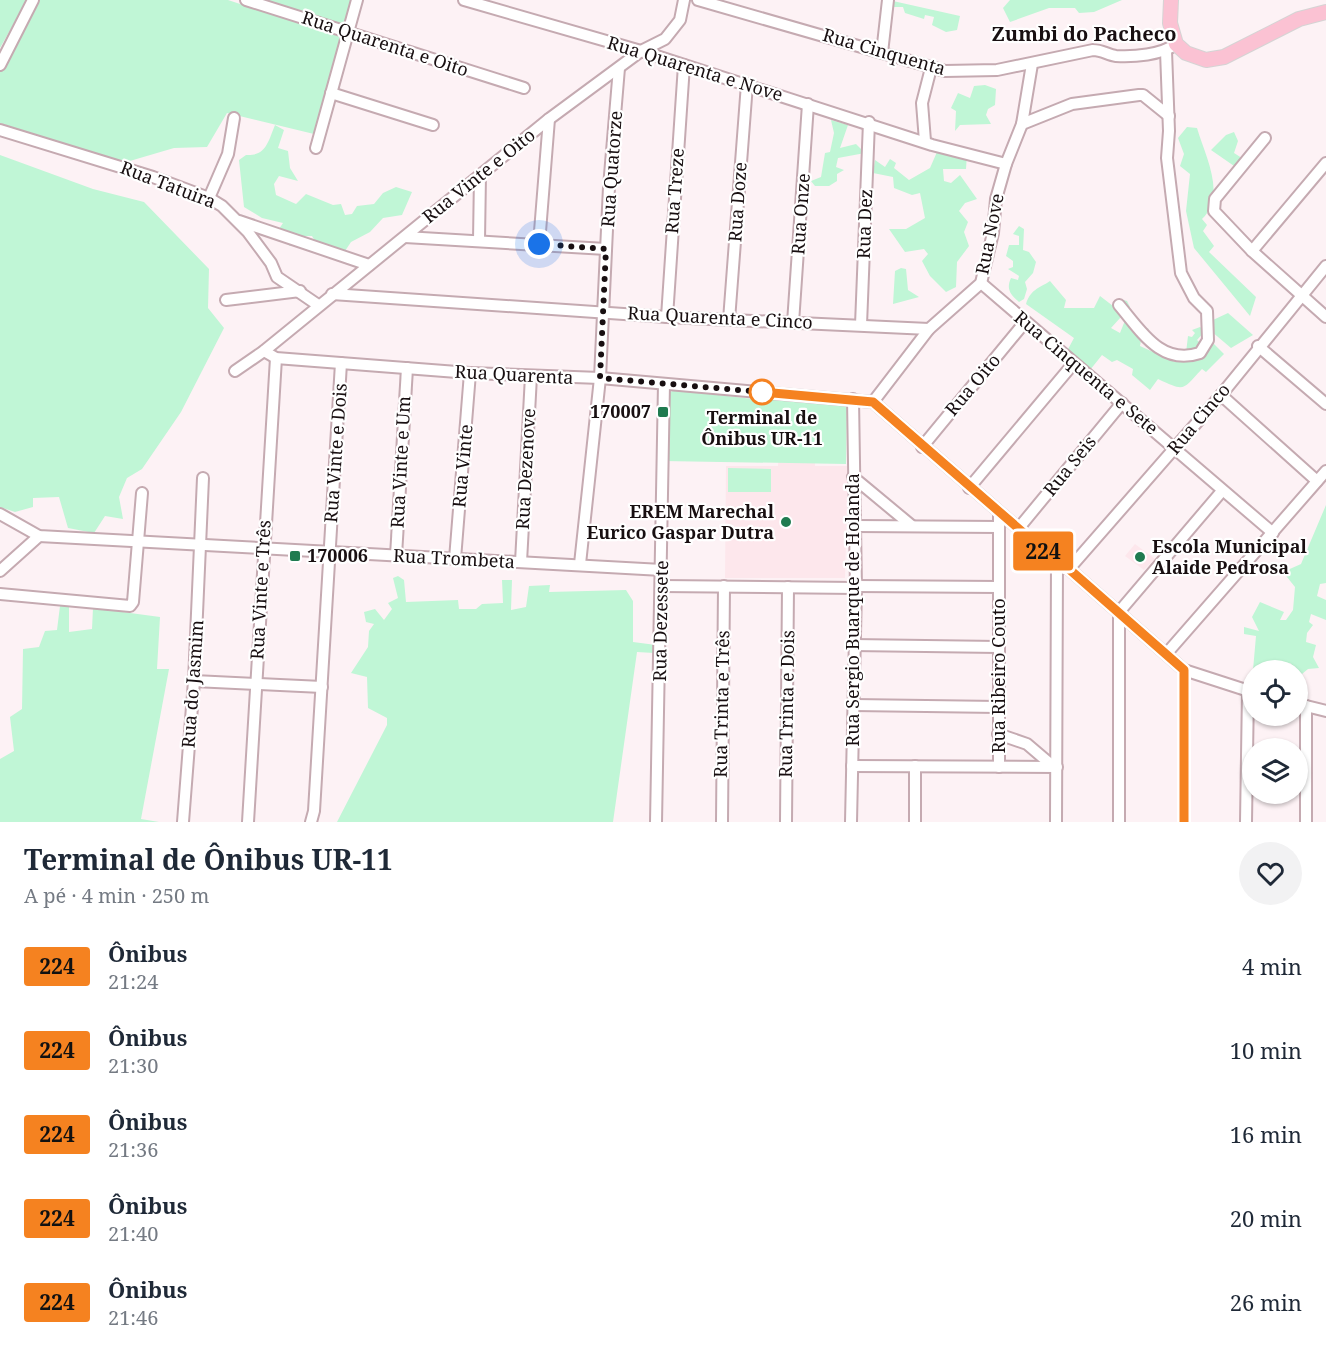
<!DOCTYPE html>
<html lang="pt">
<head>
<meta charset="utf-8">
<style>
	body { margin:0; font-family:"Noto Serif",serif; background:#f2f2f3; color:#1f2937; height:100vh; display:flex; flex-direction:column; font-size:22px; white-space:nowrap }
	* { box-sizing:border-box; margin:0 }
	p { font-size:20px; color:#747a83 }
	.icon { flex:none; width:33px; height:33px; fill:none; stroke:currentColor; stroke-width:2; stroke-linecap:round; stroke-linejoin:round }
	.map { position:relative; height:822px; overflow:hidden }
	.side { display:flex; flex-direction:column; background:#fff; flex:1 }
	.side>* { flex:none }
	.badge { padding:0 12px; border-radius:4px; font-size:21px; line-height:39px }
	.fabs { position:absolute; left:1242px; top:660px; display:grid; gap:12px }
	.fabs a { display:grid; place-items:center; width:66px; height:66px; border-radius:50%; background:#fff; box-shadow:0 2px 4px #0004; font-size:30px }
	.you { position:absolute; width:30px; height:30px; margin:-15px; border:4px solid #fff; border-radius:50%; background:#1a73e8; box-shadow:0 0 0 9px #1a73e833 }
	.map>.badge { position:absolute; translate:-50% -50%; box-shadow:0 0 0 3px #fff }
	.round { display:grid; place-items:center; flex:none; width:63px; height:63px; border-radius:32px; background:#f2f2f3 }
	.overview { display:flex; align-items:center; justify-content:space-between; height:102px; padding:0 24px }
	h1 { font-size:28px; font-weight:700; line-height:45px }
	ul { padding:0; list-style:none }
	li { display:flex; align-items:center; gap:18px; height:84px; padding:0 24px }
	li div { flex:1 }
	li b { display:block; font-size:22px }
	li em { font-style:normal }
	li .badge { min-width:66px; font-weight:700; text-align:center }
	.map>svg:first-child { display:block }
</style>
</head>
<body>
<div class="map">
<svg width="1326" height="822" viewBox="0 0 1326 822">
	<rect width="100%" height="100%" fill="#fdf2f5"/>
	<g fill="#fde7ec">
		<path d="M780,405L814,407L815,466H848L845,578H725L726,466H778Z"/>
		<path d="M1135,544L1155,559L1144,570L1125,556Z"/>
	</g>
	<g fill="#c0f6d6">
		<path d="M0,0H27L0,48Z"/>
		<path d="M37,0H228L341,37L314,134L227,113L207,147L174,148L123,163L0,123V70Z"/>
		<path d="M264,0H352L344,28Z"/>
		<path d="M1010,0H1122L1094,12L1079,13L1075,8H1049L1010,22L1003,8Z"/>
		<path d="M893,1L960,16L957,30L946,32L932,25L934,17L925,15L924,19L905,13L903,7H891Z"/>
		<path d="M985,85L996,89L995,105L988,109L986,115L991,124L960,125L955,131L956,111L951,108L958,93L970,98L974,86Z"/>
		<path d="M831,120L848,125L840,148L856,144L865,153L838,158L836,167L844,170L837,174V181L829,186H815L811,181L821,177L825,153L830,152L834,133Z"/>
		<path d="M275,125L284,130L278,148L288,151L290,168L298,181L279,176L274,184L276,195L296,204L306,194L333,205L341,204L345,215L352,214L357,206L374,204L383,193L396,187L412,192L402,215L383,218L370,232L351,242L343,254L319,248L312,236H304L290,246L275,235L283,223L262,218L244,207L239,160L246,155C266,156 268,142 275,125Z"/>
		<path d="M1187,127L1197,128C1205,156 1227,195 1202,219L1207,225L1203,231L1214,246L1209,252L1256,297L1250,316L1194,248L1186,211L1190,174L1180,166L1184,154L1178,138Z"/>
		<path d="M1234,132L1238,141L1234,153L1245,160L1237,168L1211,150L1226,135Z"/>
		<path d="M955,146L967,154L966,169H943L944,181L951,183L960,175L977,199L965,203L959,211L968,222L964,232L969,246L957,262L956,287L946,292L930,276L922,261L928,254L924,249L905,252L889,229H906L925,218L920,193L912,195L894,188L893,177L873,173L875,160L885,167L890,159L896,163L894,168L909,180L930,168L937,152Z"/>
		<path d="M0,155L93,189L144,202L209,269L208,308L224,328L181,412L142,469L127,478L119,497L123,519L105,516L94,533L68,528L59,497L33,498V507L15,512L0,507Z"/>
		<path d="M1019,226L1024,229L1023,250L1029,252L1036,262L1033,273L1025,282L1027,289L1024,299L1019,302C1010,294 1006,289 1011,278L1018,280L1019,276L1008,269L1013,267V261L1006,256L1009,245H1019V236L1013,234Z"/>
		<path d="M901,268L906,269L908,290L919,297L893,304L895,271Z"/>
		<path d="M1050,281L1066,300L1064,308H1094L1100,296L1113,306L1120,299L1127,301L1130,307L1111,328L1120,333L1126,318L1149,329L1142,335L1140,346L1175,362L1185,361L1188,336L1192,337L1195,333L1192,330L1200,327L1205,331L1197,340L1206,348L1214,344L1224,354L1206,372L1202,369C1182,390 1186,392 1158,379L1150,390L1132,375L1133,369L1117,360L1112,362L1102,355L1090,370L1067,351L1074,338L1026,304C1031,289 1038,289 1050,281Z"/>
		<path d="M1228,313L1253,335L1231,348L1211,331L1213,320Z"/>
		<path d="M675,390L753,399L794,396L847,403L846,464L663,461L668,393Z"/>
		<path d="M728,468L771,469V492H728Z"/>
		<path d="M1326,505V583L1320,584L1317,596L1326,600V620L1311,614L1309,622L1313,625L1307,633L1306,642L1316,645L1313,657L1319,668L1308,669L1302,674L1290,663L1273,670H1253L1256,636L1244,634V627L1259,631L1252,617L1260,602L1284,612L1280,620H1286L1293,610L1295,587L1283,572L1301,564Z"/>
		<path d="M398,576L404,580L406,602L458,600L459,609H476L482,604L503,603L502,580H512L511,610L526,607L529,586L550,585L549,592L626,590L633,601V642L656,645L654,653L637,652L613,822H337L387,725V718L368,708L367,677L351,673L368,647L369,631L374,624L366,622L364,612L375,609L384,620L392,609L388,603L398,598L393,578Z"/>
		<path d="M69,605V632L92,629L93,608L160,617L157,669H169L141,819L159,822H0V759L14,751L10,717L22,709L23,649L39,647L45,631L57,630L60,606Z"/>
	</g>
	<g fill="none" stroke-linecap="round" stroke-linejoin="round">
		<g stroke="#c5aab1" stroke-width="14">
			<g id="minor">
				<path d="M246,0L524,88"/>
				<path d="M464,0L641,51L932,145L1006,164"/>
				<path d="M698,0L945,71L997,70L1093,50C1102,50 1108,55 1116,56C1134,57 1161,55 1176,44"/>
				<path d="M882,53L888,0"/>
				<path d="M0,65L33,0"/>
				<path d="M331,93L433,125"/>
				<path d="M1022,124L1072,104L1139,95H1143L1169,116"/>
				<path d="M0,130L153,177L209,198L222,206L248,232L271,263L277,277L318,305"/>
				<path d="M1265,138L1215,199L1214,211L1252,251L1326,317"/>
				<path d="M925,141L922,103L931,68"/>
				<path d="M316,148L357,0"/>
				<path d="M209,198L228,154L234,118"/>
				<path d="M239,221L369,265"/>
				<path d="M405,237L606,249"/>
				<path d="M479,240L480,175"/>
				<path d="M539,244L549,119"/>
				<path d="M1252,251L1326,163"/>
				<path d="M981,283L1273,533"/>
				<path d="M332,294L667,317L929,329"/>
				<path d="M226,300L300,291"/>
				<path d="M1119,305C1141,331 1161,366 1200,353L1208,340L1207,311L1194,298L1181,273L1167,158L1169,131L1166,51"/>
				<path d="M667,317L684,65"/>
				<path d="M729,320L747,84"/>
				<path d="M793,323L808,104"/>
				<path d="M861,325L869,122"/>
				<path d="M1258,346L1326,404"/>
				<path d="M264,351L276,358L470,373L600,378L873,402"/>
				<path d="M235,371L264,351L549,119L641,51L665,39L680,20L684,0"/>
				<path d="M1221,395L1317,481"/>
				<path d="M873,402L1057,562L1069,569L1184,670L1252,692"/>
				<path d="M873,402L929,329L981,283L993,233L996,199L1006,164L1022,124L1032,64"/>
				<path d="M922,447L1025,322"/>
				<path d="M853,477L912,526"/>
				<path d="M969,488L1073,364"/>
				<path d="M0,514L39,536L662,570"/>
				<path d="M856,526L999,527"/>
				<path d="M1018,529L1122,403"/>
				<path d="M396,556L407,368"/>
				<path d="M455,559L470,373"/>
				<path d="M521,562L531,376"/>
				<path d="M580,564L600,378L609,187L619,68"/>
				<path d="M1069,569L1221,395L1326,266"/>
				<path d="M0,571L39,536"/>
				<path d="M662,586L856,588"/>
				<path d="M856,586L999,587"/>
				<path d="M0,594L130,606L133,602L142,493"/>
				<path d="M853,645L998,647"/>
				<path d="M1167,653L1326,471"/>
				<path d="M194,681L322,687"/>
				<path d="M1298,704L1326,711"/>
				<path d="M854,705L998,707"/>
				<path d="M998,734L1027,744L1054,767"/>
				<path d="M852,766L1057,767"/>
				<path d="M915,766V822"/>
				<path d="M999,767V514"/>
				<path d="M183,822L194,681L203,478"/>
				<path d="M248,822L276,358"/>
				<path d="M311,822L314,811L341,363"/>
				<path d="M656,822L664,384"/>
				<path d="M722,822L724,586"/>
				<path d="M786,822L788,587"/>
				<path d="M851,822L856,588L853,399"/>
				<path d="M1056,822L1057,562"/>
				<path d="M1119,822V612L1222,491"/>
				<path d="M1184,822V670"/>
				<path d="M1246,822L1248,691"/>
				<path d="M1306,822V706"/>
			</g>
		</g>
		<g stroke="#d5d4d4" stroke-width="16">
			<path id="major" d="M1171,0L1170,23L1176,44L1186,53L1206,60L1224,57L1299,19L1326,12"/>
		</g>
		<use href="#minor" stroke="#fff" stroke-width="10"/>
		<use href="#major" stroke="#fbc2d3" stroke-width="14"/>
	</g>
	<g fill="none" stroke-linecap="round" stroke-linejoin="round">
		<g stroke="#fff" stroke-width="14">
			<path id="line" d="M761,392L873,402L1057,562L1069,569L1184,670V822"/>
		</g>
		<use href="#line" stroke="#f58220" stroke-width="9"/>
		<path stroke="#180f11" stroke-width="6" stroke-dasharray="0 10.8" d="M539,244L606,249L600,378L762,392"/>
	</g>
	<circle fill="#fff" stroke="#f58220" stroke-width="3" cx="762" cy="392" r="12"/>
	<g fill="#1f7b50" stroke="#fff" stroke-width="2">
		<rect x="657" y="406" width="12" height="12" rx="3"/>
		<circle cx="786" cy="522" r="6"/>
		<rect x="289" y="550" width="12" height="12" rx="3"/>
		<circle cx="1140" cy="557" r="6"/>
	</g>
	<g text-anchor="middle" stroke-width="4.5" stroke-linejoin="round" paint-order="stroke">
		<g font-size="18" fill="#180f11" stroke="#fff">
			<text transform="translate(385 44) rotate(18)" y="6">Rua Quarenta e Oito</text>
			<text transform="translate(884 52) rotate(16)" y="6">Rua Cinquenta</text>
			<text transform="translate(695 69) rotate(17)" y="6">Rua Quarenta e Nove</text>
			<text transform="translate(612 169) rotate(-86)" y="6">Rua Quatorze</text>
			<text transform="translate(479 176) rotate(-39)" y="6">Rua Vinte e Oito</text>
			<text transform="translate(168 185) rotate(21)" y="6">Rua Tatuira</text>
			<text transform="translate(675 191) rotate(-86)" y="6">Rua Treze</text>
			<text transform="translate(738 202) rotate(-86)" y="6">Rua Doze</text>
			<text transform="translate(801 214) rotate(-86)" y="6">Rua Onze</text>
			<text transform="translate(865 224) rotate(-88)" y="6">Rua Dez</text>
			<text transform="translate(990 234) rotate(-79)" y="6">Rua Nove</text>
			<text transform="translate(720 318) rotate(3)" y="6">Rua Quarenta e Cinco</text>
			<text transform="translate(1086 373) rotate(40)" y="6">Rua Cinquenta e Sete</text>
			<text transform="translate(514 375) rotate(3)" y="6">Rua Quarenta</text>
			<text transform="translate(973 385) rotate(-50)" y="6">Rua Oito</text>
			<text transform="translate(1199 419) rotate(-50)" y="6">Rua Cinco</text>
			<text transform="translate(336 453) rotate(-86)" y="6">Rua Vinte e Dois</text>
			<text transform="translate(401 462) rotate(-87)" y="6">Rua Vinte e Um</text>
			<text transform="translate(463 466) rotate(-85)" y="6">Rua Vinte</text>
			<text transform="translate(1070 466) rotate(-51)" y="6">Rua Seis</text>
			<text transform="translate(526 469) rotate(-87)" y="6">Rua Dezenove</text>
			<text transform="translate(454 559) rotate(3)" y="6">Rua Trombeta</text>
			<text transform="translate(261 590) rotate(-87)" y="6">Rua Vinte e Três</text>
			<text transform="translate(853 610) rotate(-90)" y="6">Rua Sergio Buarque de Holanda</text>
			<text transform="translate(661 621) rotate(-89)" y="6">Rua Dezessete</text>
			<text transform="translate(999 676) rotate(-90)" y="6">Rua Ribeiro Couto</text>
			<text transform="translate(193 684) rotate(-86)" y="6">Rua do Jasmim</text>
			<text transform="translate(722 704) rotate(-89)" y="6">Rua Trinta e Três</text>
			<text transform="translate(787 704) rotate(-89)" y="6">Rua Trinta e Dois</text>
		</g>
		<g font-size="18" font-weight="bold" fill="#180f11" stroke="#fff" text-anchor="end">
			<text x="651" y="418">170007</text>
			<text x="774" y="518">EREM Marechal<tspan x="774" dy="21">Eurico Gaspar Dutra</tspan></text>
			<text x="1152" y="553" text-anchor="start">Escola Municipal<tspan x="1152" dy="21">Alaide Pedrosa</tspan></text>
			<text x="307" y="562" text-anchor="start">170006</text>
		</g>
		<g font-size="18" font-weight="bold" fill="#180f11" stroke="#fff">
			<text x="762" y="424">Terminal de<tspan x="762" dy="21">Ônibus UR-11</tspan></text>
		</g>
		<g font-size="20" font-weight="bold" fill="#180f11" stroke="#fff">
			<text x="1084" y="41">Zumbi do Pacheco</text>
		</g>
	</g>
</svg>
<div class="fabs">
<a><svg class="icon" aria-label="locate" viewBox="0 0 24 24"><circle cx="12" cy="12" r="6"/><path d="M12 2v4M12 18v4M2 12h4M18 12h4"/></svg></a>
<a><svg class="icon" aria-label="layers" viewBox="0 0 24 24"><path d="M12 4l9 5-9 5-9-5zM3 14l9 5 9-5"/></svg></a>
</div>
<div class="you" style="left:539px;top:244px"></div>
<b class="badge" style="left:1043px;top:551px;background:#f58220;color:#111">224</b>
</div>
<section class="side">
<div class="overview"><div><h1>Terminal de Ônibus UR-11</h1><p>A pé · 4 min · 250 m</p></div><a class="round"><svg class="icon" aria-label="heart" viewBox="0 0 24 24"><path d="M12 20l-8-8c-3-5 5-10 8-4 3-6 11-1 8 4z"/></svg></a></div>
<ul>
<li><span class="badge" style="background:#f58220;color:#111">224</span><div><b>Ônibus</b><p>21:24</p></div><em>4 min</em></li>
<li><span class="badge" style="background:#f58220;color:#111">224</span><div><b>Ônibus</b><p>21:30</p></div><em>10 min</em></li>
<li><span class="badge" style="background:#f58220;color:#111">224</span><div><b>Ônibus</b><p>21:36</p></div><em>16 min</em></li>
<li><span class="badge" style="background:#f58220;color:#111">224</span><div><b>Ônibus</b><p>21:40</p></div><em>20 min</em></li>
<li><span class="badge" style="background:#f58220;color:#111">224</span><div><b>Ônibus</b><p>21:46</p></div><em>26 min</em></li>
</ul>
</section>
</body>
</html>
